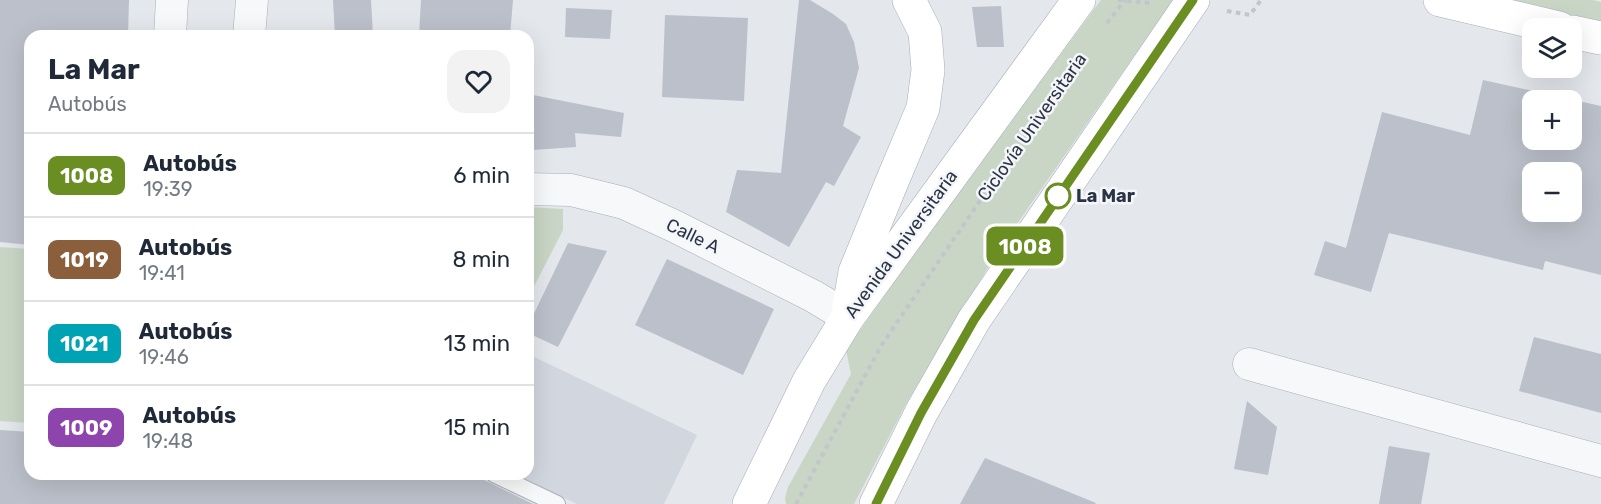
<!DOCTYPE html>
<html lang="es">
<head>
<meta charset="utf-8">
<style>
	body { margin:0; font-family:Rubik,sans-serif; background:#f2f2f3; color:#1f2937; height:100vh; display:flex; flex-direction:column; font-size:22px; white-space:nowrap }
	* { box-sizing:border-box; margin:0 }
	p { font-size:20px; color:#747a83 }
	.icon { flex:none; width:33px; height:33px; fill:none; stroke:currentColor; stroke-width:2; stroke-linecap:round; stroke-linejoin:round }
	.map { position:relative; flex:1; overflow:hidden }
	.details { position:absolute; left:24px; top:30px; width:510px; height:450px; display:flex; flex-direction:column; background:#fff; border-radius:18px; box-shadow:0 6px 24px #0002 }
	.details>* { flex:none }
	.badge { padding:0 12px; border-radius:9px; font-size:21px; line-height:39px }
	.buttons { position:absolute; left:1522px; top:18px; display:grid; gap:12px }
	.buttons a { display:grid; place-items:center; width:60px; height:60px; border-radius:12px; background:#fff; box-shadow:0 6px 24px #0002; font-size:30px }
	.map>.badge { position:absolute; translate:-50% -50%; box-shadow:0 0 0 3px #fff }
	.round { display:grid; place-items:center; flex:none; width:63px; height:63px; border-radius:18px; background:#f2f2f3 }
	.headline { display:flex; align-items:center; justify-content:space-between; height:102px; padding:0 24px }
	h1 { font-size:28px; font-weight:700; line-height:45px }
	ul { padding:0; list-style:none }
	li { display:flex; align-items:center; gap:18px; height:84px; padding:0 24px; border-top:2px solid #e0e1e3 }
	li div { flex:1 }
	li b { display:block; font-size:22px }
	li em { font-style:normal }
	li .badge { min-width:66px; font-weight:700; text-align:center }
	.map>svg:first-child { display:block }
</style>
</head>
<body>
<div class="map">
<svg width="1601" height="504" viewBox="0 0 1601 504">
	<rect width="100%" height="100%" fill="#e4e7ec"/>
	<path fill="#d2d6de" d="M528,354L697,435L664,504H577L515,474H528Z"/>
	<g fill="#c9d6c5">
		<path d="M1101,0H1173L998,251L906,404L854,504H786L785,498L788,487L851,374L846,350L964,184Z"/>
		<path d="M1492,0H1593L1601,2V27Z"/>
		<path d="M528,207L563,209V230L528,298Z"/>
		<path d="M0,247L30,249V423L0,421Z"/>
	</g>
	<g fill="#bbc0ca" fill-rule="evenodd">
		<path d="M0,0H129L128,36H30V245L0,242Z"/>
		<path d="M333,0H371L373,36H335Z"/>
		<path d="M421,0H513L510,36H419Z"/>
		<path d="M799,0H810L833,14L846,24L854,42L859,68L843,126L861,137L834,186L826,182L789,247L726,212L737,170L781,173Z"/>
		<path d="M1001,6L1004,47H977L972,7Z"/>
		<path d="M566,8L612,10L610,39L565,37Z"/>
		<path d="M665,15L748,18L744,101L662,97Z"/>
		<path d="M1483,80L1601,106V275L1545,261L1543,270L1389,233L1371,292L1314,275L1325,241L1346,248L1382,112L1470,135ZM1533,100H1572V140H1533ZM1533,172H1572V212H1533Z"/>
		<path d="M528,94L624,113L621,137L575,133L576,147L532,150Z"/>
		<path d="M568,243L607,251L558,347L528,333V326Z"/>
		<path d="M667,259L774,309L743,375L635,325Z"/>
		<path d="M1534,337L1601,354V413L1519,391Z"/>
		<path d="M1247,401L1277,427L1268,475L1234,469Z"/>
		<path d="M0,430L30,432V474H472L533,504H0Z"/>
		<path d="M1389,446L1430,453L1421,504H1379Z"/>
		<path d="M985,458L1096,503L1095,504H960Z"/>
	</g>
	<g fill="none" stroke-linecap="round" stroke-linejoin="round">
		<g stroke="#a9aeb7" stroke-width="18">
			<path id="lane" d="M494,474L557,504"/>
		</g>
		<g stroke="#a9aeb7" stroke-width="33">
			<g id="street">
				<path d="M170,36L172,0"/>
				<path d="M249,36L252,0"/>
				<path d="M528,189L571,190L624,203L674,226L813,296L848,317"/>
				<path d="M1249,364L1601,461"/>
			</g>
		</g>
		<g stroke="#a9aeb7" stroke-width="34">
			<g id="secondary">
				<path d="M1440,0L1559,28"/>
				<path d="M1572,32L1601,38"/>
			</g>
		</g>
		<g stroke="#a3abb8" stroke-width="34">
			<g id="primary">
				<path d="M849,307L855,272L891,184L923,108L928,70L925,32L909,0"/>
				<path d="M749,504L809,381L848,317L1079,0"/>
				<path d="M876,504L921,413L974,320L1193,0"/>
			</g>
		</g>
		<g stroke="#c2c5cb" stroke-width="4" stroke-dasharray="4.5 4.5" stroke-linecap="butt">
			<path d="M1118,0L1151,3"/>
			<path d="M1227,11L1250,15L1261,0"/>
			<path d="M1107,23L1125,0"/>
			<path d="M796,504L881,346L1016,148"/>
		</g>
		<use href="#lane" stroke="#f7f8fa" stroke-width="16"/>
		<use href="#street" stroke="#f7f8fa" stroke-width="32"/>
		<use href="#secondary" stroke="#fff" stroke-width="33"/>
		<use href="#primary" stroke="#fff" stroke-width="33"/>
	</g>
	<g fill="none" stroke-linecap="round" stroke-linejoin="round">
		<g stroke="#fff" stroke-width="14">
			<path id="line" d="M876,504L921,413L974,320L1193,0"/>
		</g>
		<use href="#line" stroke="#6b8e23" stroke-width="9"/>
	</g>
	<circle fill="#fff" stroke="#6b8e23" stroke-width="3" cx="1058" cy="196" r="12"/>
	<g text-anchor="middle" stroke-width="5" stroke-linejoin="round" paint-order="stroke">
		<g font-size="18" fill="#2b3445" stroke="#f4f6f9">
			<text transform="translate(1032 127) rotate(-55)" y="6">Ciclovía Universitaria</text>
			<text transform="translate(693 236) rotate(26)" y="6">Calle A</text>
			<text transform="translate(901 244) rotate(-54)" y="6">Avenida Universitaria</text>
		</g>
		<g font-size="18" font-weight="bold" fill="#2b3445" stroke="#f4f6f9" text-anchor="start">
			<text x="1076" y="202">La Mar</text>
		</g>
	</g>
</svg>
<div class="buttons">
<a><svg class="icon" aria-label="layers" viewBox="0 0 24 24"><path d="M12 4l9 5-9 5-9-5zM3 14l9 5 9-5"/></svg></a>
<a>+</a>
<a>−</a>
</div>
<b class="badge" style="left:1025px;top:246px;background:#6b8e23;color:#fff">1008</b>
<section class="details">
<div class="headline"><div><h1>La Mar</h1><p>Autobús</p></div><a class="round"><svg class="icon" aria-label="heart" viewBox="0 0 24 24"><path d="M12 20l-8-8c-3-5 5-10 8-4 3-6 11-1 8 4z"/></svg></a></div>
<ul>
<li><span class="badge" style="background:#6b8e23;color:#fff">1008</span><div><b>Autobús</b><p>19:39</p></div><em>6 min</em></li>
<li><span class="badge" style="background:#8b5e3c;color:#fff">1019</span><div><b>Autobús</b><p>19:41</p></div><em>8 min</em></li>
<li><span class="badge" style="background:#00a3b4;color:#fff">1021</span><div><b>Autobús</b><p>19:46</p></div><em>13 min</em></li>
<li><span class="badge" style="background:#8e44ad;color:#fff">1009</span><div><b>Autobús</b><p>19:48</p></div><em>15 min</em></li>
</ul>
</section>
</div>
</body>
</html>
